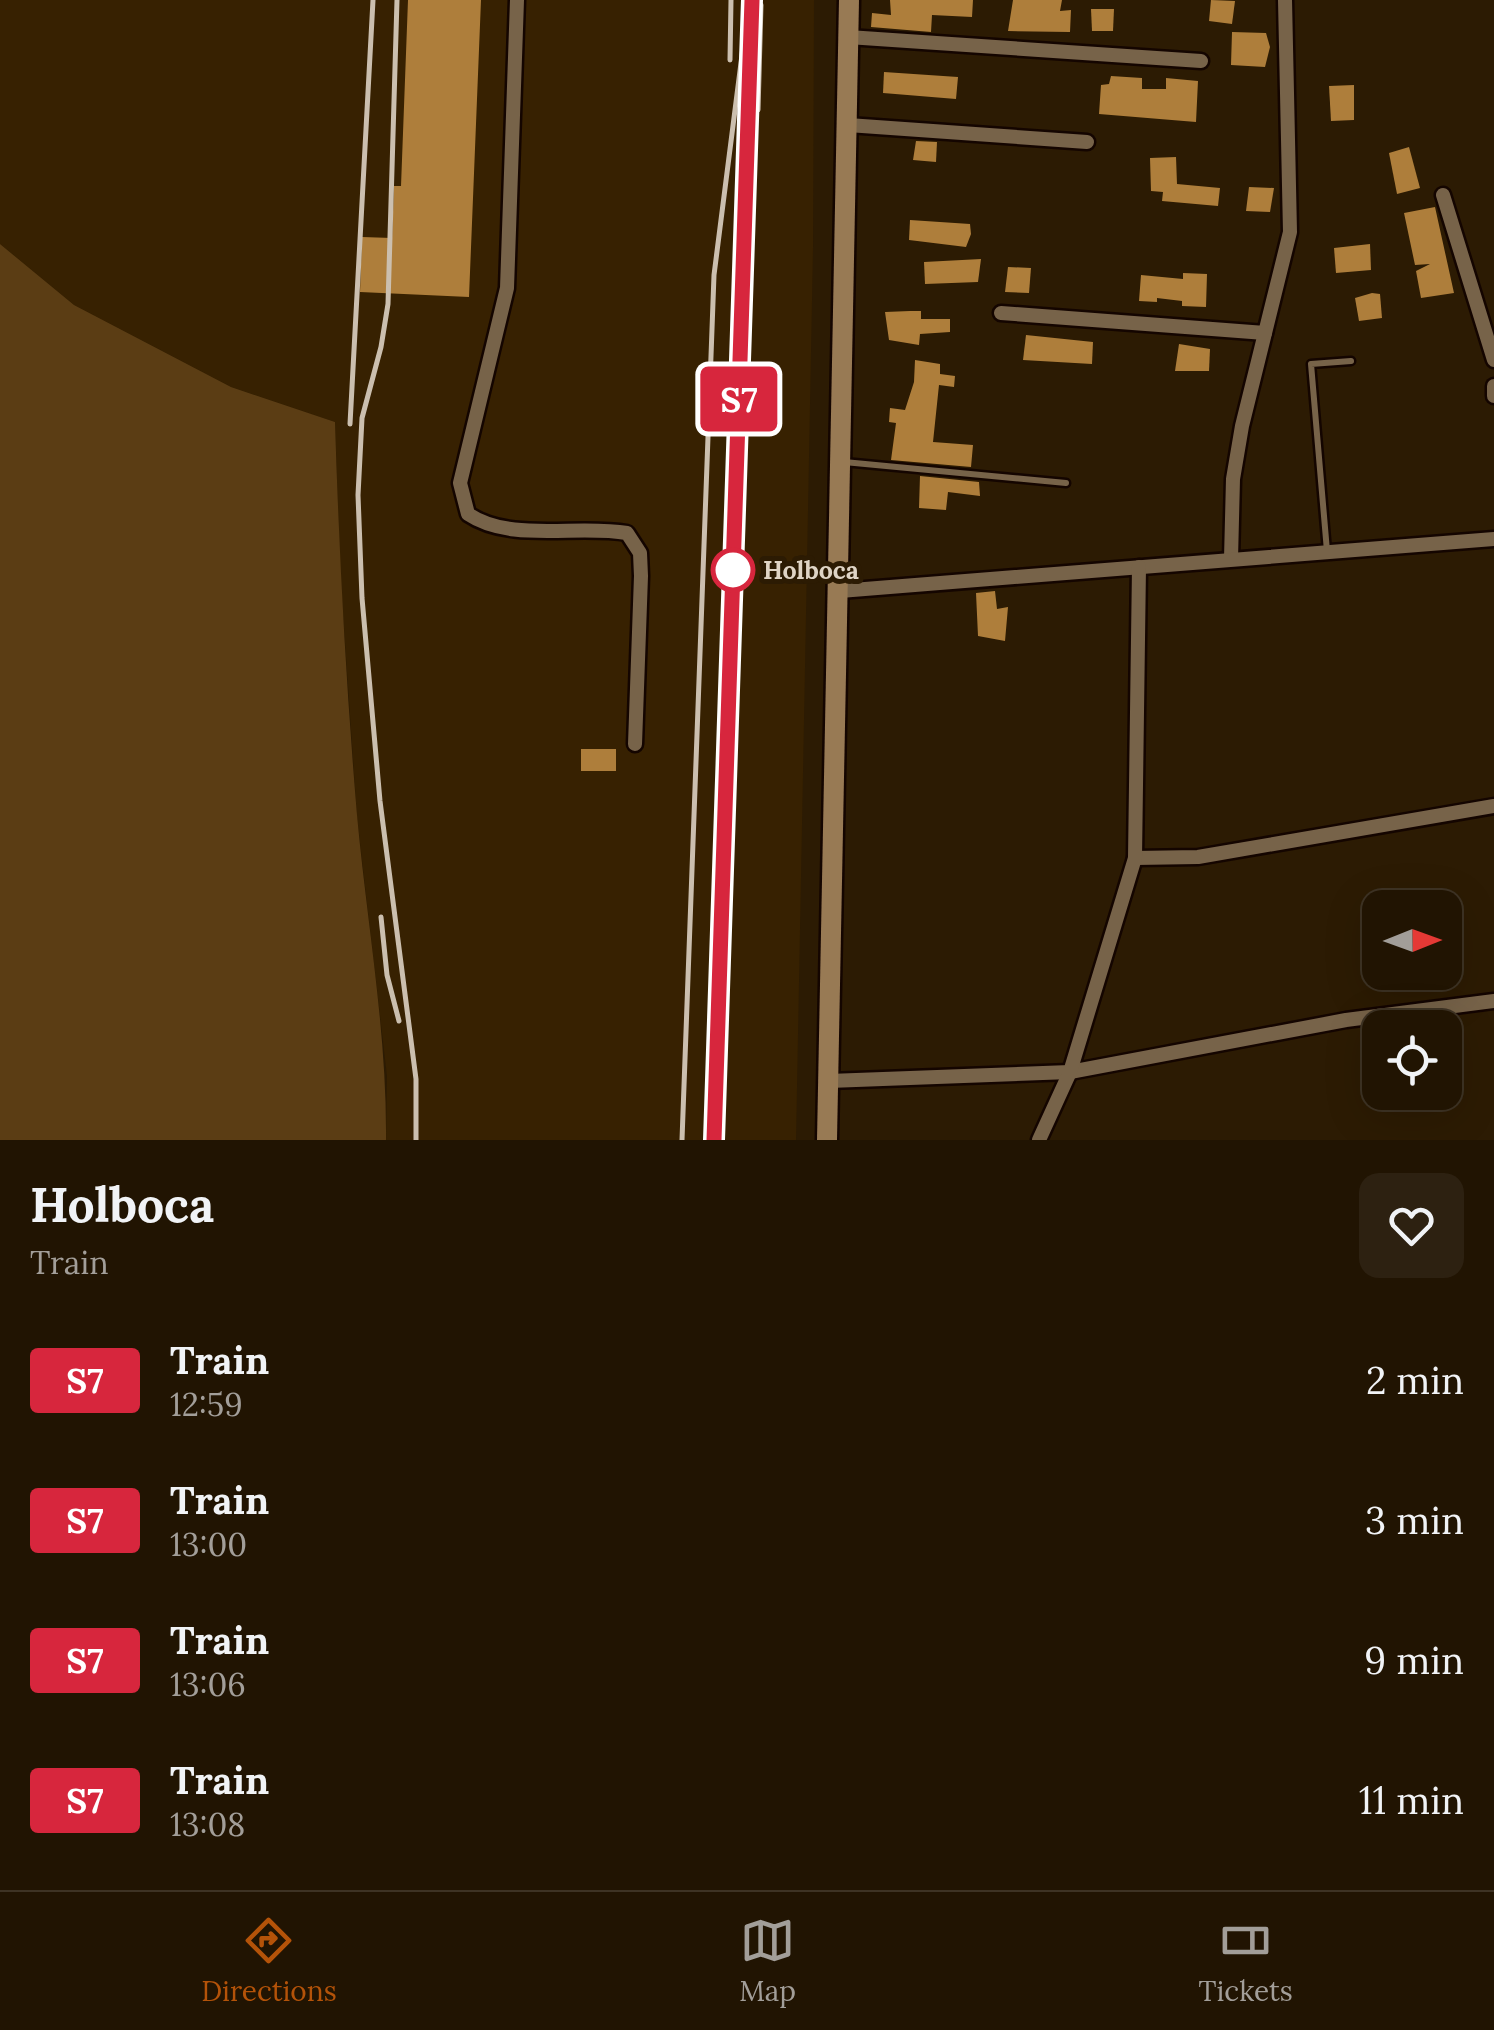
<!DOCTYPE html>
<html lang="en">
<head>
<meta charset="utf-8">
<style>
	body { margin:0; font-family:Lora,serif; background:#2d2111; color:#f1f3f6; height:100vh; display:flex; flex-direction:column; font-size:38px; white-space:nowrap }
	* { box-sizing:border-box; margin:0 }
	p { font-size:32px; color:#a29e99 }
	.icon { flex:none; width:55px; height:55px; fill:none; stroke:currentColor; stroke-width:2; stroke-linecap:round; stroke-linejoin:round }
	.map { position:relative; height:1140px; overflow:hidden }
	.details { display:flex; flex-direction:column; background:#211402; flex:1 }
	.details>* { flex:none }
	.badge { padding:0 20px; border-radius:8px; font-size:35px; line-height:65px }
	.needle { width:65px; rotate:89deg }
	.tools { position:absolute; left:1362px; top:890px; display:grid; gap:20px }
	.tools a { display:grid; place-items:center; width:100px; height:100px; border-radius:20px; background:#211402; box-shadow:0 10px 40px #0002,0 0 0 2px #3e3324; font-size:50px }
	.map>.badge { position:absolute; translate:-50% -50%; box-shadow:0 0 0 5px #fff }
	.round { display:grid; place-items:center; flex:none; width:105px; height:105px; border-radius:20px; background:#2d2111 }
	.summary { display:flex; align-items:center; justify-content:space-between; height:170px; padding:0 30px }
	h1 { font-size:48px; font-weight:800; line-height:75px }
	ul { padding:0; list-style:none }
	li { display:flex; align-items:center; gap:30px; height:140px; padding:0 30px }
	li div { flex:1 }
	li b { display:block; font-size:38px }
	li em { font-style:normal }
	li .badge { min-width:110px; font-weight:700; text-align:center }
	.dock { display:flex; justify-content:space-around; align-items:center; height:140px; border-top:2px solid #3e3324; background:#211402; font-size:28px; color:#a29e99 }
	.dock a { display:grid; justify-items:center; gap:5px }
	.dock .on { color:#b45309 }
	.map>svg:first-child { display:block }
</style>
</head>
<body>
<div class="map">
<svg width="1494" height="1140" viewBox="0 0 1494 1140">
	<rect width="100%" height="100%" fill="#2c1b03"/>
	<path fill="#372101" d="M0,0H814L813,248L796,1140H386L387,1076L357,817L340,570L335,422L231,387L74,305L0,244Z"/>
	<path fill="#5b3d14" d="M0,244L74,305L231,387L335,422C339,553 346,685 357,815C367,924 387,1031 386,1140H0Z"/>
	<g fill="#ae7e3b">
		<path d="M408,0H481L469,297L360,292L362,237L392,238L394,186H401Z"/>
		<path d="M890,0H973L972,17L932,15L931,32L871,27L872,13L891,15Z"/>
		<path d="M1013,0H1062L1060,11L1071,10L1070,32L1008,31Z"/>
		<path d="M1211,0L1235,1L1232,24L1209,21Z"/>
		<path d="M1091,9H1114L1113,31H1092Z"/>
		<path d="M1232,32L1266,33L1270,47L1265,67L1231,65Z"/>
		<path d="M884,72L958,77L956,99L883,93Z"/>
		<path d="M1111,76L1142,78V89H1166V78L1198,81L1196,122L1099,114L1101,85L1109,84Z"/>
		<path d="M1354,85V120L1331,121L1329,86Z"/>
		<path d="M916,141L937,142L936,162L913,160Z"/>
		<path d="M1409,147L1420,188L1397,194L1389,153Z"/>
		<path d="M1176,157L1177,184L1220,188L1218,206L1162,201L1163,192L1151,191L1150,158Z"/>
		<path d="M1249,187L1274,188L1270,212L1246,211Z"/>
		<path d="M1435,207L1454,293L1421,298L1416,271L1430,264L1415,265L1404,213Z"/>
		<path d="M910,220L970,224L971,234L966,247L909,240Z"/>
		<path d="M1370,244L1371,270L1336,273L1334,248Z"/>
		<path d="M981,259L978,282L925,284L924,262Z"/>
		<path d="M1008,267L1031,268L1029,293L1005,292Z"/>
		<path d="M1183,273L1207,274L1206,307L1182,306V301L1157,298V302L1139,301L1141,275L1183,279Z"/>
		<path d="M1372,293L1380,294L1382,318L1359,321L1355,298Z"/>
		<path d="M910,311H921V319H950V332L920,334L919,345L889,340L885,312Z"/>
		<path d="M1026,335L1093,342L1092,364L1023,360Z"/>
		<path d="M1179,344L1210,349L1209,371H1175Z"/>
		<path d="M915,360L940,364V374L955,376L954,387L939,385L933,442L973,445L971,467L891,460L896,423L889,422L890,408L905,410L914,382Z"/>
		<path d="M920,476L979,482L980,496L948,492L946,510L919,508Z"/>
		<path d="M995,591L997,609L1008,607L1005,641L978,636L976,593Z"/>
		<rect x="581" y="749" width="35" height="22"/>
	</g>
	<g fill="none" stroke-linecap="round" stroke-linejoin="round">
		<g stroke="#140500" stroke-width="11">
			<g id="service">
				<path d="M844,462L1066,483"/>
				<path d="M1327,551L1311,364L1351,361"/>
			</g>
		</g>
		<g stroke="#140500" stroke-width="19">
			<g id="minor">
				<path d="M517,0L507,288L460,483L468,514C511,543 577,524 627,533L640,553L641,576L635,744"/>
				<path d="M848,37L1201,61"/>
				<path d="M848,125L1087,142"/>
				<path d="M1443,195L1494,360"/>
				<path d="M1001,313L1265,333"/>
				<path d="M1494,386V396"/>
				<path d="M1231,559L1233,479L1242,426L1290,232L1285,0"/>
				<path d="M840,591L1494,539"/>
				<path d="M1135,858L1198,857L1494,806"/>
				<path d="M829,1081L1070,1072L1346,1020L1494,1001"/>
				<path d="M1039,1140L1070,1072L1135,858L1139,567"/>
			</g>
		</g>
		<g stroke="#140500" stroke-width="25">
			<path id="secondary" d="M827,1140L849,0"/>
		</g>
		<use href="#service" stroke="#776349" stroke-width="6"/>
		<use href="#minor" stroke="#776349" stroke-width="14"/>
		<use href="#secondary" stroke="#987a54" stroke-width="20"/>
		<g stroke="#cbbfaf" stroke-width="5">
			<path d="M397,0L388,304L381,347L362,418L358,495L362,598L380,801L416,1079V1140"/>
			<path d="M730,60L731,0"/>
			<path d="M758,110L761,5"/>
			<path d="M350,424L373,0"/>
			<path d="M381,917L387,975L399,1021"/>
			<path d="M682,1140L714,275L749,0"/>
			<path d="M714,1140L749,96"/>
		</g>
	</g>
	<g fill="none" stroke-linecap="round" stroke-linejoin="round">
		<g stroke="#fff" stroke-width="22">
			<path id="line" d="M714,1140L752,0"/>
		</g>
		<use href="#line" stroke="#d7263d" stroke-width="15"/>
	</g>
	<circle fill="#fff" stroke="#d7263d" stroke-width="5" cx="733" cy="570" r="20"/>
	<g text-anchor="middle" stroke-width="10" stroke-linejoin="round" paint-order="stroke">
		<g font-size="25" font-weight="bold" fill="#dfd4c5" stroke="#2c1b03" text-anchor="start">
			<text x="763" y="579">Holboca</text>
		</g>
	</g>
</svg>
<div class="tools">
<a><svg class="needle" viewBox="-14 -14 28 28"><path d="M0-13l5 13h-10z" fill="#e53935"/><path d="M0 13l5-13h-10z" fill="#a29e99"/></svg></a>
<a><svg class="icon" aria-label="locate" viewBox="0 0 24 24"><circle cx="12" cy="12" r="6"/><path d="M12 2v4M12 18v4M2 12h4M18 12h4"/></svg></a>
</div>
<b class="badge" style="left:739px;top:399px;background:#d7263d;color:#fff">S7</b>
</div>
<section class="details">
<div class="summary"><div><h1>Holboca</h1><p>Train</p></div><a class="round"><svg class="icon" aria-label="heart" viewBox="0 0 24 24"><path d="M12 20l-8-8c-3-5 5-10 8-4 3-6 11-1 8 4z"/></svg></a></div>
<ul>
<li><span class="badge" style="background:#d7263d;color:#fff">S7</span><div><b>Train</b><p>12:59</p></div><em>2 min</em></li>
<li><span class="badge" style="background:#d7263d;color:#fff">S7</span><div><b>Train</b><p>13:00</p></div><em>3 min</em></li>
<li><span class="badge" style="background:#d7263d;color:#fff">S7</span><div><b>Train</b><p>13:06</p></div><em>9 min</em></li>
<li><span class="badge" style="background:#d7263d;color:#fff">S7</span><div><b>Train</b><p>13:08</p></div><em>11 min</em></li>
</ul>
</section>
<nav class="dock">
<a class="on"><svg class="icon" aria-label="directions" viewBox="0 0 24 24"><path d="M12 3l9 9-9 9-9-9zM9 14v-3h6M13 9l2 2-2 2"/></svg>Directions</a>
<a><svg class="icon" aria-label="map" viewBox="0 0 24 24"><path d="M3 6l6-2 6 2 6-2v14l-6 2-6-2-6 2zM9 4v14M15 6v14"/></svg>Map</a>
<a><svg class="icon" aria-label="tickets" viewBox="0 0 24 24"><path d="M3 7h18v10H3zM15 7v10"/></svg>Tickets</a>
</nav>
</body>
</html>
